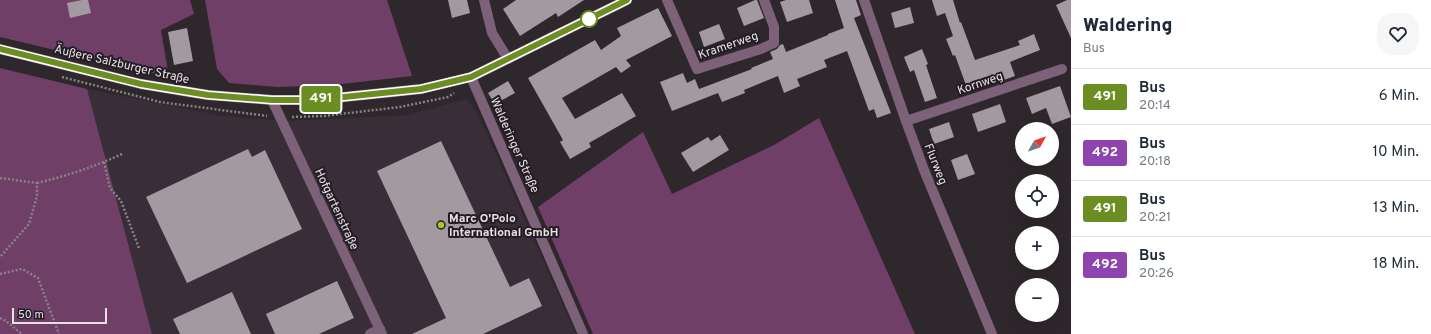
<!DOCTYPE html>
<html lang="de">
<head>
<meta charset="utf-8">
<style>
	body { margin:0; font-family:Overpass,sans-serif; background:#f6f6f7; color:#1f2937; height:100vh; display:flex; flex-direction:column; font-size:15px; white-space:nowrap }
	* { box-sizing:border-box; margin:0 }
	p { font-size:13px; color:#747a83 }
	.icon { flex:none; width:22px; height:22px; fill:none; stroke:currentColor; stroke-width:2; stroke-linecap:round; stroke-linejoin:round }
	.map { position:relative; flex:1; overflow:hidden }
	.side { display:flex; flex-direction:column; background:#fff; width:360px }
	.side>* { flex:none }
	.badge { padding:0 8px; border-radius:3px; font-size:14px; line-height:26px }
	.needle { width:26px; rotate:50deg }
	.fabs { position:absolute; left:1015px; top:122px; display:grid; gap:8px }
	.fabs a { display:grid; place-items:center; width:44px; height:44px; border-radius:50%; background:#fff; box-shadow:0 4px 16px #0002; font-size:20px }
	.scale { position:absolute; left:12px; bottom:10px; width:95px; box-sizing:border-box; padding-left:4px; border:2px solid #e6e1e5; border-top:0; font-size:11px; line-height:14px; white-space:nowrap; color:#e6e1e5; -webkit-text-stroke:3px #241d23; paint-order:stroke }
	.map>.badge { position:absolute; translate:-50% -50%; box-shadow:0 0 0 2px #fff }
	.round { display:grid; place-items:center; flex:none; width:42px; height:42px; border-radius:16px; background:#f6f6f7 }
	.headline { display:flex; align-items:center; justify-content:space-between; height:68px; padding:0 12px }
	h1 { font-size:19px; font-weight:800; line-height:30px }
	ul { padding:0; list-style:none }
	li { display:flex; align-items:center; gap:12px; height:56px; padding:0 12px; border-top:1px solid #e0e1e3 }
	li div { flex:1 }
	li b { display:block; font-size:15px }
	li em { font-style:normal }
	li .badge { min-width:44px; font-weight:700; text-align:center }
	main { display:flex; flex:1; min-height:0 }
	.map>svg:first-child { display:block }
</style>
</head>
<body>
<main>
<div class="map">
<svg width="1071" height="334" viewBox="0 0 1071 334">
	<rect width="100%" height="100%" fill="#2e272c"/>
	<path fill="#392d37" d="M87,89L217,115L286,121L408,115L466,99L477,112L576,334H152Z"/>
	<g fill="#6f3f68">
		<path d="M0,0H190L194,14L161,30L169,77L0,37Z"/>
		<path d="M205,0H387L412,76L333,85L277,87L229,83L217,69Z"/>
		<path d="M0,68L87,89L152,334H0Z"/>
		<path d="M819,118L915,334H593L538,207L643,132L672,194L774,145Z"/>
	</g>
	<g fill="#a39aa1">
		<path d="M82,0H88L91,13L70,18L67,3Z"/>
		<path d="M448,0H467L470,13L452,18Z"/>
		<path d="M516,0H584L558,17L556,13L520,36L503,9Z"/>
		<path d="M755,0H757L764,18L744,26L737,8Z"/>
		<path d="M786,0H809L813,13L787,22L780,2Z"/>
		<path d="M835,0H856L861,15L854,18L891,113L877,118L874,109L869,111L847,51L824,60L827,67L797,79L800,86L784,93L778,76L744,90L745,93L722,102L718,93L672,111L660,82L683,73L687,83L695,79L699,89L752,69L751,68L773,59L770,52L777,49L780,45L783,44L786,52L828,35V34L844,28Z"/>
		<path d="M932,0H953L960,23L961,22L975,60L1020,45L1018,41L1034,34L1040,50L1010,62L1015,76L1001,81L1000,76L967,88L955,55L953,56L946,39L953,36L945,13L937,16Z"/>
		<path d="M1067,0H1071V38L1056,5Z"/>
		<path d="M910,7L914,23L895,28L891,13Z"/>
		<path d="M658,8L672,36L626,60L631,66L621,73L616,67L562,98L575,119L622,93L636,116L589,143L591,147L570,159L560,142L563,140L528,78L595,40L601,50L621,36L617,28Z"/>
		<path d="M719,24L725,39L704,47L699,32Z"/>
		<path d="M187,28L193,61L174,65L168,32Z"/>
		<path d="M922,49L928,64L926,65L937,98L925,102L914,70L910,72L904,57Z"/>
		<path d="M508,81L515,93L495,104L488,93Z"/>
		<path d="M1060,86L1071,117L1052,124L1046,108L1032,114L1026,98Z"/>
		<path d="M1000,104L1006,122L978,132L972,114Z"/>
		<path d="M949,122L954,137L934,144L929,129Z"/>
		<path d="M720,135L729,150L693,172L681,153L708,137L711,141Z"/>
		<path d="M441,141L510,287L529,278L542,306L483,334H412L446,318L377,171Z"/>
		<path d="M248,149L252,157L265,150L302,229L187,283L146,197Z"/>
		<path d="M967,154L975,174L958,180L951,160Z"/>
		<path d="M337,281L354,318L319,334H275L266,314Z"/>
		<path d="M232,292L251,334H180L173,319Z"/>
	</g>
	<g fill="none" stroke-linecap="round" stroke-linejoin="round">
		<g stroke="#888286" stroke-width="2.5" stroke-dasharray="2 2" stroke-linecap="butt">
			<path d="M62,77L160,102L267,116"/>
			<path d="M292,117L323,116L400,107L448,97L454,93"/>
			<path d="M104,162L110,188L121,201L139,248"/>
			<path d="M0,178L37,183V196L29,224L0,257"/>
			<path d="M37,183C66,176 94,167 122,154"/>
			<path d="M0,274L22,269L38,278L59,334"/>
			<path d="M0,318L6,321L22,334"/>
		</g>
		<g stroke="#7d6178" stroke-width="10">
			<path d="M484,0L492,33L508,59"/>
			<path d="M667,0L697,69L761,49L774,43V27L764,0"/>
			<path d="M864,0L906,121L924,170L992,334"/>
			<path d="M471,77L583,334"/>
			<path d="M272,100L382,334"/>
			<path d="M906,121L1062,69"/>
			<path d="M370,334L380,329"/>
		</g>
		<path stroke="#ac80a5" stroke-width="10" d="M0,49L141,84L208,95L272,100H315L421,89L471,77L627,0"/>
	</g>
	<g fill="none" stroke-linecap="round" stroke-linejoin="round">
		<g stroke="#fff" stroke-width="9">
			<path id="line" d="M0,49L141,84L208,95L272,100H315L421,89L471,77L627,0"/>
		</g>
		<use href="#line" stroke="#6b8e23" stroke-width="6"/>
	</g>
	<circle fill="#fff" stroke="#6b8e23" stroke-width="2" cx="589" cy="19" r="8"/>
	<circle fill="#a4c825" stroke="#241d23" stroke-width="1.5" cx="441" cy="225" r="4"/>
	<g text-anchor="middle" stroke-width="4" stroke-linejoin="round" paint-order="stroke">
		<g font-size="12" fill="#e6e1e5" stroke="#241d23">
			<text transform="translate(728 45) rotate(-19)" y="4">Kramerweg</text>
			<text transform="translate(122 64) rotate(13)" y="4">Äußere Salzburger Straße</text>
			<text transform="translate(980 83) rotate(-19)" y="4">Kornweg</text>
			<text transform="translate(515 145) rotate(66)" y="4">Walderinger Straße</text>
			<text transform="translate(936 164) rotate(68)" y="4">Flurweg</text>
			<text transform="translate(337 209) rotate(65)" y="4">Hofgartenstraße</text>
		</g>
		<g font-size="12" font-weight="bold" fill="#e6e1e5" stroke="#241d23" text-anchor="start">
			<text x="449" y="222">Marc O'Polo<tspan x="449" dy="14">International GmbH</tspan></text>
		</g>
	</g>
</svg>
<div class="fabs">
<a><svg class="needle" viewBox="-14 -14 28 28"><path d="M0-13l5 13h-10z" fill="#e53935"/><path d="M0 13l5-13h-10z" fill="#747a83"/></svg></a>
<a><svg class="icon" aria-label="locate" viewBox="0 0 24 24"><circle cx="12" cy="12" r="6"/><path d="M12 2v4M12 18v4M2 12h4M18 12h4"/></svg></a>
<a>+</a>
<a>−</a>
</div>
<div class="scale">50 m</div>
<b class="badge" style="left:321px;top:99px;background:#6b8e23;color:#fff">491</b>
</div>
<section class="side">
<div class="headline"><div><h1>Waldering</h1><p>Bus</p></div><a class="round"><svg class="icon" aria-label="heart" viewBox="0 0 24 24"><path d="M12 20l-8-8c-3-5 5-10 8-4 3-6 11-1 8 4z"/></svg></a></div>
<ul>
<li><span class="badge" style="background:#6b8e23;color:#fff">491</span><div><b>Bus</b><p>20:14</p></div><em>6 Min.</em></li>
<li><span class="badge" style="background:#8e44ad;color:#fff">492</span><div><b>Bus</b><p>20:18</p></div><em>10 Min.</em></li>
<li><span class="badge" style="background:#6b8e23;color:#fff">491</span><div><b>Bus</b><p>20:21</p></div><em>13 Min.</em></li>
<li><span class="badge" style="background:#8e44ad;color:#fff">492</span><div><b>Bus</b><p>20:26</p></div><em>18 Min.</em></li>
</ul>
</section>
</main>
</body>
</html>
